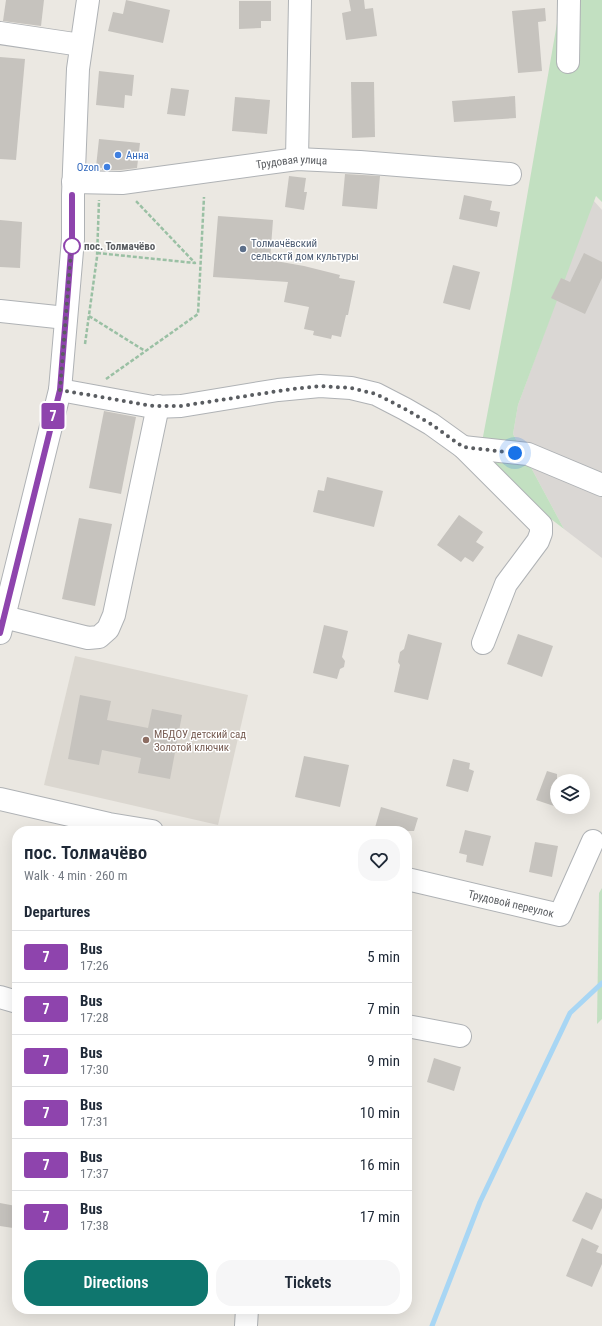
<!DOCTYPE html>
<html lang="en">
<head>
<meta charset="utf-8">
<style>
	body { margin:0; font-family:"Roboto Condensed",sans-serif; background:#f6f6f7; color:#1f2937; height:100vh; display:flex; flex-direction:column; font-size:15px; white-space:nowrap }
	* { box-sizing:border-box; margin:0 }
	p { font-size:13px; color:#747a83 }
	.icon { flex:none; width:22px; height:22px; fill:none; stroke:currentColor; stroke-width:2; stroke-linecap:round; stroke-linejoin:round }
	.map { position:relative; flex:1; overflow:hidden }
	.side { position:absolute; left:12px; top:826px; width:400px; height:488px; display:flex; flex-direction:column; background:#fff; border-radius:16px; box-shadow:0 4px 16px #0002 }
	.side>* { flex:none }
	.badge { padding:0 8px; border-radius:3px; font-size:14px; line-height:26px }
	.buttons { position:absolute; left:550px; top:774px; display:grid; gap:8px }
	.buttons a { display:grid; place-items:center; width:40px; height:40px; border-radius:50%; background:#fff; box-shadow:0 4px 16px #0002; font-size:20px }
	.you { position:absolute; width:20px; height:20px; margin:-10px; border:3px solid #fff; border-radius:50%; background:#1a73e8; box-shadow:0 0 0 6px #1a73e833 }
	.map>.badge { position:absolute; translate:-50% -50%; box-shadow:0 0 0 2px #fff }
	h2 { padding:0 12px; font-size:15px; line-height:36px }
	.round { display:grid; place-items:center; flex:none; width:42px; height:42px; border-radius:16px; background:#f6f6f7 }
	.overview { display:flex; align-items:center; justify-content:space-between; height:68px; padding:0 12px }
	h1 { font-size:19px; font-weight:600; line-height:30px }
	.primary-button { display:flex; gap:8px; margin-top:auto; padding:8px 12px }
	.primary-button a { flex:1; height:46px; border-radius:16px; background:#0f766e; color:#fff; font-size:16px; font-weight:600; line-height:46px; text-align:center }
	.primary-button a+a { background:#f6f6f7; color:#1f2937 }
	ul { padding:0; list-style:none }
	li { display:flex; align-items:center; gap:12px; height:52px; padding:0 12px; border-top:1px solid #e0e1e3 }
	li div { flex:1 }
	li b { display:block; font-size:15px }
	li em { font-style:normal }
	li .badge { min-width:44px; font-weight:700; text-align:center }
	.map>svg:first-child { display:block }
</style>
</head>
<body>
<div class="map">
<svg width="602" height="1326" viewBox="0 0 602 1326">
	<rect width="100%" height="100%" fill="#ebe8e2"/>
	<path fill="#dad7d4" d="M593,200L602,210V558L564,529L513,434L518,405Z"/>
	<path fill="#dbd7d0" d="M75,656L248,695L218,825L44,785Z"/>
	<g fill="#c2e0c1">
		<path d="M561,0H602V202L596,196L518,405L513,434L564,529L478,463L511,289Z"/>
		<path d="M602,888V1019L597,1024L599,893Z"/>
	</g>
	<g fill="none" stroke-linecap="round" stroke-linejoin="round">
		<path stroke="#a8d6f4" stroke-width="5" d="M432,1326L480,1202L570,1013L602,983"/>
	</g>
	<g fill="#c6c3be">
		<path d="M6,0H44L41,26L3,21Z"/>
		<path d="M126,0L170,10L163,43L108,31L113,12L123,14Z"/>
		<path d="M349,0H364L365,9L373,8L377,36L346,40L342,13L351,11Z"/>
		<path d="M239,1H271V21H261V28L239,29Z"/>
		<path d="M545,8L546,21L538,22L542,71L518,73L512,11Z"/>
		<path d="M0,57L25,59L16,160L0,159Z"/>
		<path d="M99,71L134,75L132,96L125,95L124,108L96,105Z"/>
		<path d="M351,82H374L375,137L352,138Z"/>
		<path d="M171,88L189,90L185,116L167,114Z"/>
		<path d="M515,96L516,118L454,122L452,101Z"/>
		<path d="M235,97L270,100L267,134L232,131Z"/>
		<path d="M99,139L140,143L137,168L121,170H102V168L96,167Z"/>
		<path d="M345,174L380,176L377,209L342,206Z"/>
		<path d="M289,176L306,178L304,192H307L304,210L285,207Z"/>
		<path d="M464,195L492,201L490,210L500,212L497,227L459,219Z"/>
		<path d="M218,216L273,220L270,260L304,266L340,275L339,278L355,281L348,315H346L341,337L332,335L331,339L313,335L314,331L304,329L309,307L284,302L288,282L213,277Z"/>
		<path d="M0,220L22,222L20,268L0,267Z"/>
		<path d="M584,253L602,262V278L585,314L551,298L561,278L570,282Z"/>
		<path d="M453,265L480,272L470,310L443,303Z"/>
		<path d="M104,411L136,417L121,494L89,488Z"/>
		<path d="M327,477L383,491L374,527L313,512L318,490L324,491Z"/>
		<path d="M459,515L483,532L476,542L484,547L473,562L465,557L461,562L437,545Z"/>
		<path d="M79,518L112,524L95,606L62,599Z"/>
		<path d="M324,625L348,631L342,657L345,661L344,667L340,669L337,679L313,673Z"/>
		<path d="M408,634L442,643L428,700L394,692L400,665L398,662L400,652L404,649Z"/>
		<path d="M518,634L553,646L542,677L507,664Z"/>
		<path d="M80,695L111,701L107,720L148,728L152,709L182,715L170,779L138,773L141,758L102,750L99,765L68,759Z"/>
		<path d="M304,756L349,765L340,807L295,797Z"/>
		<path d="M453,759L470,763L469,769L474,771L468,792L446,786Z"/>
		<path d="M547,771L557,774V807L536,800Z"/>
		<path d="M381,807L418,818L414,831H374Z"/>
		<path d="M465,830L491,836L483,866L466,862L467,855L459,853Z"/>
		<path d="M535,842L558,846L552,877L529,872Z"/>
		<path d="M434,1058L461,1067L454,1091L427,1082Z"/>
		<path d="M586,1192L602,1199V1208L592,1230L572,1221Z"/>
		<path d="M0,1203L16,1206L13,1228L0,1226Z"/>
		<path d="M582,1238L599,1246L596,1252L602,1254V1264L592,1287L566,1276Z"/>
	</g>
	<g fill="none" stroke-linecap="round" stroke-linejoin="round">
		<g stroke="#afb2b5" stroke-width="24">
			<g id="minor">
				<path d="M0,33L81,45"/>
				<path d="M568,62L569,0"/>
				<path d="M297,159L300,0"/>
				<path id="s1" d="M73,182L122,183L297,159L360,162L510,174"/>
				<path d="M0,311L66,318"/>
				<path d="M60,390L153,407L181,406L278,390L320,386L351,388L376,394L405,409L431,424L463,447L541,525V533L538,541L506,584L483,643"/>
				<path d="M463,447L528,454L602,485"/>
				<path d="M4,617L88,638L99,637L108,629L114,615L158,406"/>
				<path d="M0,633L60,390L73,239V195L78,69L88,0"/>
				<path d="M0,799L109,824L152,831"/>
				<path id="s2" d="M407,879L560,915L593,841"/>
				<path d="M0,997L17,1002"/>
				<path d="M407,1026L460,1036"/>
				<path d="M246,1326L247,1309"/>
			</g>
		</g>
		<g stroke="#9ac0a4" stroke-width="2.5" stroke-dasharray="4 2" stroke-linecap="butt">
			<path d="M97,253L195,263L135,200"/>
			<path d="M89,316L145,351"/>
			<path d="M85,344L97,257L99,200"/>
			<path d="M106,379L198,314L204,197"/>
		</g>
		<use href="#minor" stroke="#fff" stroke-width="22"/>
	</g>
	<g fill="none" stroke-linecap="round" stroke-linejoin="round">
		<g stroke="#fff" stroke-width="9">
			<path id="line" d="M0,633L60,390L72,239V195"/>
		</g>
		<use href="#line" stroke="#8e44ad" stroke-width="6"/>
		<path stroke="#5a5d61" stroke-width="4" stroke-dasharray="0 7.2" d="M72,246V239L60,390L153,406H181L292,389L320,386L351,388L376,394L405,409L431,424L463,447L515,453"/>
	</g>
	<g fill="#3f7fe0" stroke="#fff" stroke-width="1.5">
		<circle cx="118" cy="155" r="4"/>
		<circle cx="107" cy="167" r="4"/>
	</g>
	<circle fill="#fff" stroke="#8e44ad" stroke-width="2" cx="72" cy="246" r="8"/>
	<circle fill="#5c6f8a" stroke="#fff" stroke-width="1.5" cx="243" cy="249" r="4"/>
	<circle fill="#8d6e63" stroke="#fff" stroke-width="1.5" cx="146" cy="740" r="4"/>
	<g text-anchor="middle" stroke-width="3" stroke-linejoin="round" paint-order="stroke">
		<g font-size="11" fill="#366cbe" stroke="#fff" text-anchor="start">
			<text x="126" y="159">Анна</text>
			<text x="99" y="171" text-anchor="end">Ozon</text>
		</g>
		<g font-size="11" fill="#5a5d61" stroke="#fff">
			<text dy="4" stroke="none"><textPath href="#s1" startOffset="220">Трудовая улица</textPath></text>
			<text dy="4" stroke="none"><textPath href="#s2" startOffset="107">Трудовой переулок</textPath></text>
		</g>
		<g font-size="11" fill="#4e5e75" stroke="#fff" text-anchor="start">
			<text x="251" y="247">Толмачёвский<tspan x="251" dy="13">сельсктй дом культуры</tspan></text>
		</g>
		<g font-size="11" font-weight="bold" fill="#5a5d61" stroke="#fff" text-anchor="start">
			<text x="84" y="250">пос. Толмачёво</text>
		</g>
		<g font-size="11" fill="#785e54" stroke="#fff" text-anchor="start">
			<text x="154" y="738">МБДОУ детский сад<tspan x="154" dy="13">Золотой ключик</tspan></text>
		</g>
	</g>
</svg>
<div class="buttons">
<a><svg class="icon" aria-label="layers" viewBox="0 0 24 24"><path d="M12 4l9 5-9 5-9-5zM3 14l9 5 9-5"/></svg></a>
</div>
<div class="you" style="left:515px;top:453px"></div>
<b class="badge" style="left:53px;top:416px;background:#8e44ad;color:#fff">7</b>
<section class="side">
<div class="overview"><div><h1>пос. Толмачёво</h1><p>Walk · 4 min · 260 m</p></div><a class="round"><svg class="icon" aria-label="heart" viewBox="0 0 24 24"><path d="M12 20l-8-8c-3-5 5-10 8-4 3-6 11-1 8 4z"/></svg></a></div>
<h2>Departures</h2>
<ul>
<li><span class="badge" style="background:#8e44ad;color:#fff">7</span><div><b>Bus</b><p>17:26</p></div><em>5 min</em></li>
<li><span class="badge" style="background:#8e44ad;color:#fff">7</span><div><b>Bus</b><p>17:28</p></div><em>7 min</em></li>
<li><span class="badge" style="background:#8e44ad;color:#fff">7</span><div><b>Bus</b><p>17:30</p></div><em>9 min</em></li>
<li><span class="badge" style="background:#8e44ad;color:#fff">7</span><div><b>Bus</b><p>17:31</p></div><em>10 min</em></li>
<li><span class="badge" style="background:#8e44ad;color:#fff">7</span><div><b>Bus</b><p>17:37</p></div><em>16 min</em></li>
<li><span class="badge" style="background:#8e44ad;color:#fff">7</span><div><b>Bus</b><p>17:38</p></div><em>17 min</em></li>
</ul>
<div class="primary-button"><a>Directions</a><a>Tickets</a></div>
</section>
</div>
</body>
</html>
